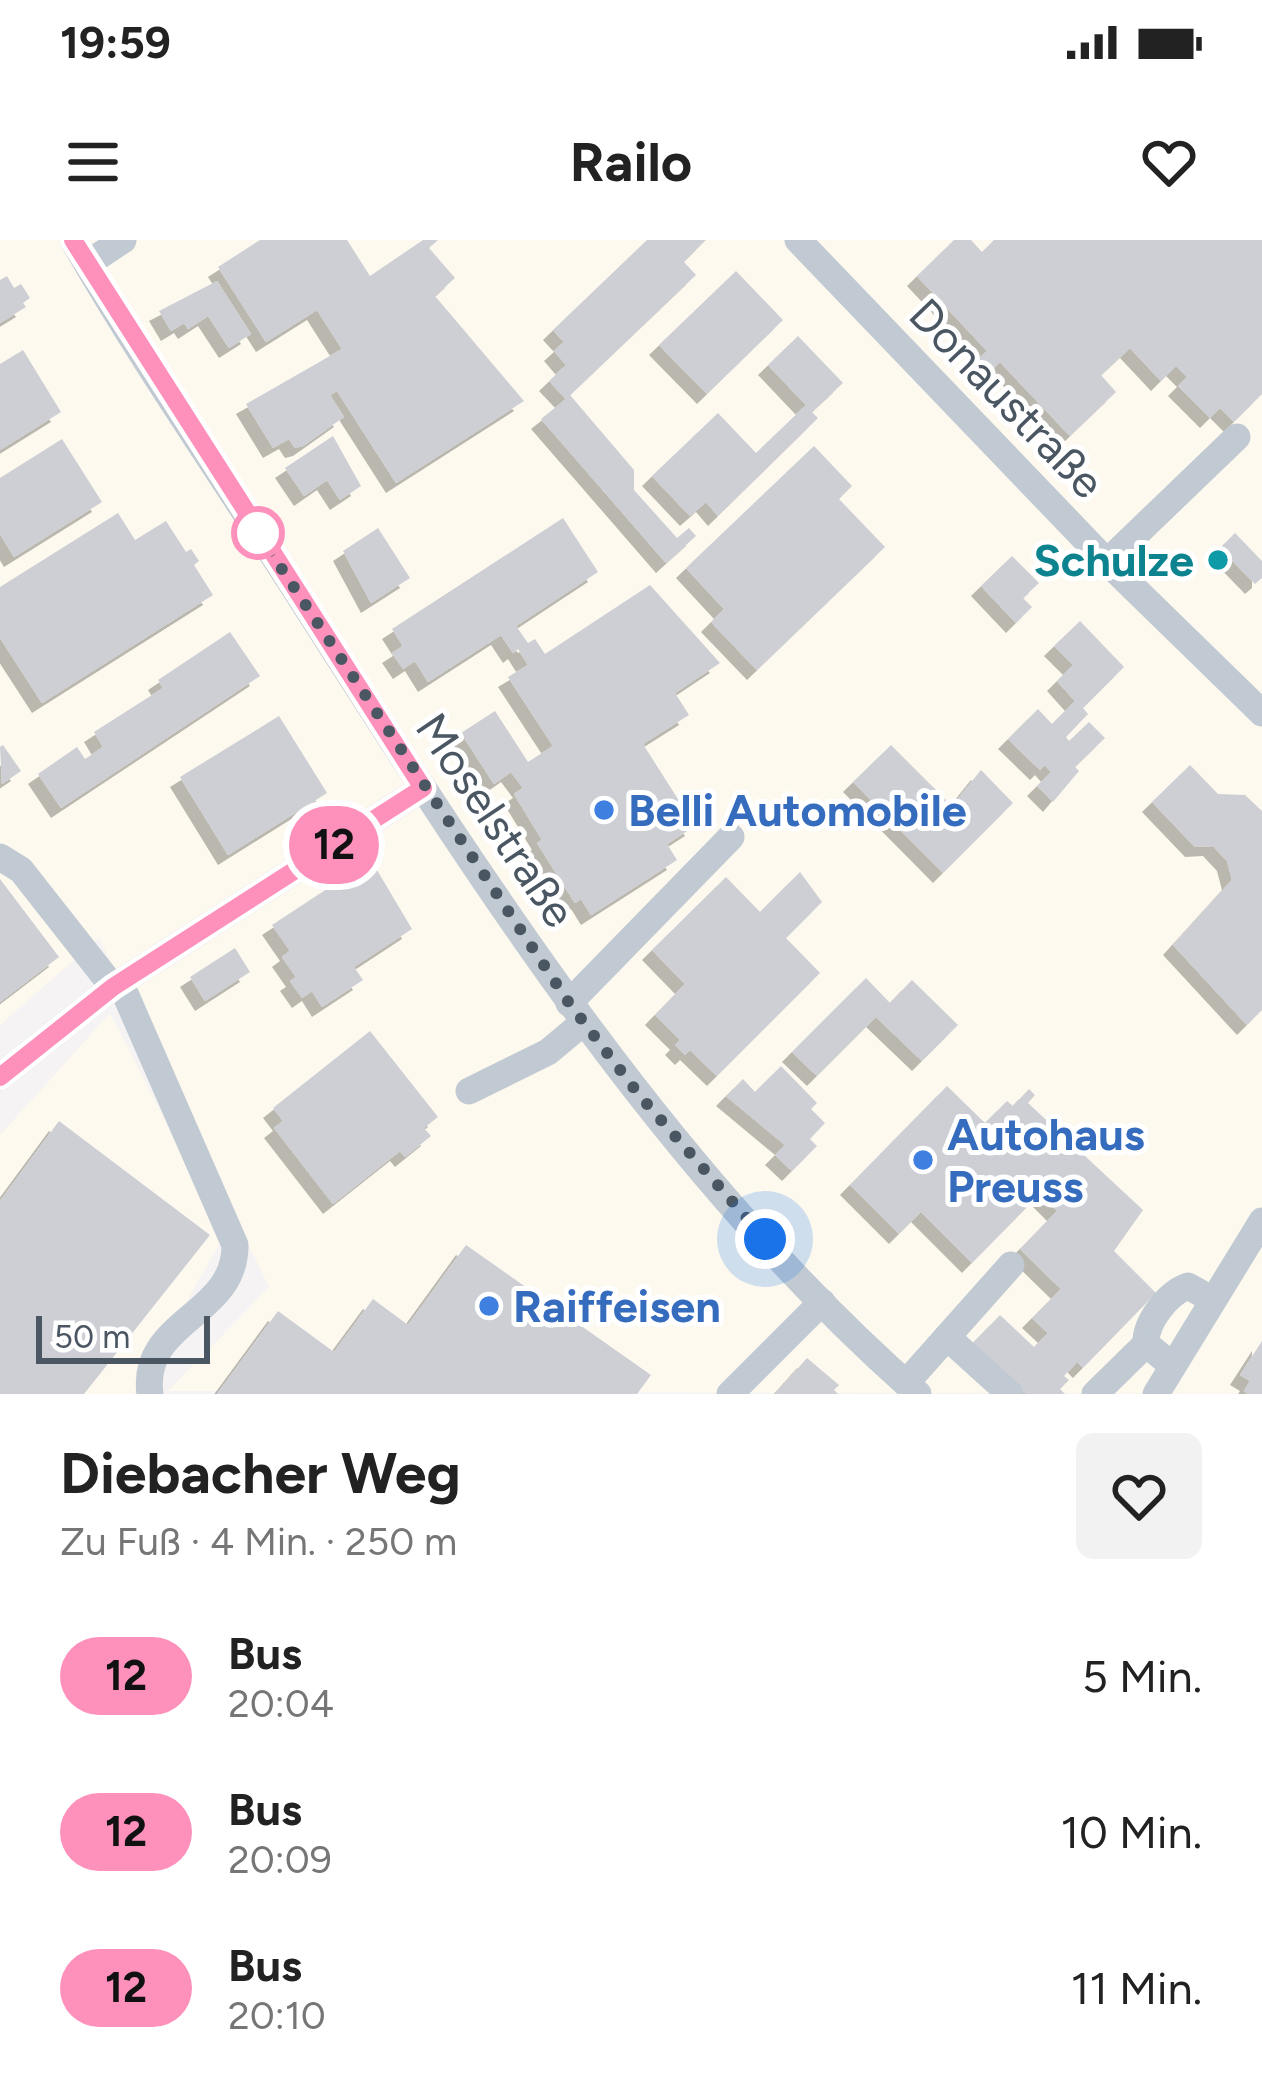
<!DOCTYPE html>
<html lang="de">
<head>
<meta charset="utf-8">
<style>
	body { margin:0; font-family:Figtree,sans-serif; background:#f2f2f2; color:#222; height:100vh; display:flex; flex-direction:column; font-size:45px; white-space:nowrap }
	* { box-sizing:border-box; margin:0 }
	p { font-size:39px; color:#767676 }
	.icon { flex:none; width:66px; height:66px; fill:none; stroke:currentColor; stroke-width:2; stroke-linecap:round; stroke-linejoin:round }
	.map { position:relative; height:1154px; overflow:hidden }
	.sheet { display:flex; flex-direction:column; background:#fff; flex:1 }
	.sheet>* { flex:none }
	.badge { padding:0 24px; border-radius:39px; font-size:42px; line-height:78px }
	.scale { position:absolute; left:36px; bottom:30px; width:174px; box-sizing:border-box; padding-left:12px; border:6px solid #4a5661; border-top:0; font-size:33px; line-height:42px; white-space:nowrap; color:#4a5661; -webkit-text-stroke:9px #fff; paint-order:stroke }
	.you { position:absolute; width:60px; height:60px; margin:-30px; border:9px solid #fff; border-radius:50%; background:#1a73e8; box-shadow:0 0 0 18px #1a73e833 }
	.map>.badge { position:absolute; translate:-50% -50%; box-shadow:0 0 0 6px #fff }
	.round { display:grid; place-items:center; flex:none; width:126px; height:126px; border-radius:18px; background:#f2f2f2 }
	.overview { display:flex; align-items:center; justify-content:space-between; height:204px; padding:0 60px }
	h1 { font-size:57px; font-weight:700; line-height:90px }
	ul { padding:0; list-style:none }
	li { display:flex; align-items:center; gap:36px; height:156px; padding:0 60px }
	li div { flex:1 }
	li b { display:block; font-size:45px }
	li em { font-style:normal }
	li .badge { min-width:132px; font-weight:700; text-align:center }
	.status { display:flex; justify-content:space-between; align-items:center; height:84px; padding:0 60px; background:#fff; direction:ltr }
	.status svg { height:33px; fill:currentColor }
	header { display:flex; justify-content:space-between; align-items:center; height:156px; padding:0 60px; background:#fff; font-size:54px; font-weight:700 }
	.map>svg:first-child { display:block }
</style>
</head>
<body>
<div class="status"><b>19:59</b><svg viewBox="0 0 49 12"><path d="M0 12V9h3v3zM5 12V6h3v6zM10 12V3h3v9zM15 12V0h3v12zM26 1h20v11H26zM47 4h2v5h-2z"/></svg></div>
<header><svg class="icon" aria-label="menu" viewBox="0 0 24 24"><path d="M4 6h16M4 12h16M4 18h16"/></svg>Railo<svg class="icon" aria-label="heart" viewBox="0 0 24 24"><path d="M12 20l-8-8c-3-5 5-10 8-4 3-6 11-1 8 4z"/></svg></header>
<div class="map">
<svg width="1262" height="1154" viewBox="0 0 1262 1154">
	<defs>
		<filter id="shadow"><feDropShadow dx="-10" dy="10" stdDeviation="0" flood-color="#0004"/></filter>
	</defs>
	<rect width="100%" height="100%" fill="#f5f3f3"/>
	<g fill="#fdf9ef">
		<path d="M0,0H1262V1154L168,1151L269,1047L99,698L0,785Z"/>
		<path d="M110,773L224,996L134,1154H0V895Z"/>
	</g>
	<g fill="#cdcfd5" filter="url(#shadow)">
		<path d="M260,0H347L370,36L423,0H438L429,8L455,38L435,56L524,161L396,243L337,151L330,155L344,177L303,206L295,208L289,199L273,208L246,164L342,109L317,70L266,102L218,27Z"/>
		<path d="M647,0H706L684,22L696,35L570,155L634,230V250L677,298L689,288L696,296L666,323L541,179L566,159L549,141L566,125L554,111L564,102L553,90Z"/>
		<path d="M954,0H971L982,12L994,0H1262V154L1234,182L1220,168L1210,178L1178,146L1187,137L1176,126L1161,141L1130,108L1101,135L1116,152L1070,196L1000,122L985,136L973,124L987,111L917,36Z"/>
		<path d="M736,31L783,80L707,154L659,105Z"/>
		<path d="M7,36L14,48L21,44L30,58L23,63L26,67L0,83V40Z"/>
		<path d="M217,41L251,94L229,108L208,76L188,89L184,83L171,91L159,71Z"/>
		<path d="M798,96L843,143L812,172L818,178L718,276L706,262L690,276L652,236L718,173L756,213L806,165L768,125Z"/>
		<path d="M23,110L61,172L0,210V124Z"/>
		<path d="M333,196L361,246L340,260L327,240L304,256L285,228Z"/>
		<path d="M62,199L102,262L14,317L0,294V238Z"/>
		<path d="M814,206L852,246L839,259L885,307L757,430L711,382L724,369L686,328Z"/>
		<path d="M118,273L135,300L166,281L186,312L191,309L199,321L194,325L213,355L42,463L0,398V347Z"/>
		<path d="M563,278L598,332L516,386L528,403L535,399L545,414L650,345L720,423L675,453L689,475L643,504L695,586L667,604L677,620L591,675L581,659L575,663L537,603L542,600L514,554L523,548L511,532L494,544L461,493L495,471L528,522L553,506L508,437L528,425L518,409L513,413L501,395L428,442L415,421L403,429L392,413L403,406L392,389Z"/>
		<path d="M378,288L410,338L371,363L343,311Z"/>
		<path d="M1235,293L1262,321V338L1255,344L1220,308Z"/>
		<path d="M1012,316L1039,343L1023,358L1032,367L1016,383L981,346Z"/>
		<path d="M1080,381L1124,427L1083,468L1088,474L1066,497L1069,501L1089,482L1105,498L1075,527L1079,531L1053,562L1037,546L1051,532L1045,525L1040,530L1008,499L1038,469L1052,484L1075,461L1057,441L1073,425L1054,406Z"/>
		<path d="M230,392L260,436L61,568L38,534L77,507L85,519L103,507L94,492L163,448L158,440Z"/>
		<path d="M279,476L327,553L228,615L180,537Z"/>
		<path d="M3,505L21,531L2,544L0,507Z"/>
		<path d="M891,505L952,566L981,530L1013,563L943,633L853,542Z"/>
		<path d="M1190,525L1218,554L1245,555L1262,571V770L1247,785L1173,705L1232,640L1227,621L1213,606L1195,607L1152,562Z"/>
		<path d="M371,620L412,689L354,727L363,740L322,767L312,751L302,758L290,741L296,737L282,717L290,711L272,685Z"/>
		<path d="M800,632L822,662L786,698L820,733L717,836L690,810L685,815L675,805L680,800L655,775L685,744L652,710L726,637L760,672Z"/>
		<path d="M0,639L59,717L0,762Z"/>
		<path d="M235,708L250,732L205,761L190,737Z"/>
		<path d="M866,738L890,763L912,740L958,785L922,821L876,777L817,836L792,812Z"/>
		<path d="M370,791L438,877L424,888L431,896L405,917L400,911L333,964L274,888L283,881L273,868Z"/>
		<path d="M781,826L817,863L811,869L825,883L810,899L817,906L792,931L775,915L785,905L726,856L743,839L755,852Z"/>
		<path d="M947,846L985,883L1007,861L1013,866L1029,849L1035,855L1028,863L1143,970L1114,1011L1156,1053L1083,1128L1077,1122L1064,1136L1069,1140L1060,1149L1065,1154H1026L972,1104L1000,1075L1034,1107L1048,1093L1032,1078L1061,1049L1020,1009L1057,971L1040,954L972,1023L921,972L899,994L850,945Z"/>
		<path d="M59,881L210,995L84,1154H0V961Z"/>
		<path d="M466,1005L651,1135L637,1154H217L278,1071L334,1112L373,1059L408,1085Z"/>
		<path d="M1262,1101V1154H1248L1244,1151L1250,1141L1240,1135Z"/>
		<path d="M807,1118L839,1145L834,1150L838,1154H775Z"/>
	</g>
	<g fill="none" stroke-linecap="round" stroke-linejoin="round">
		<g stroke="#c1cad2" stroke-width="27">
			<path d="M73,0C145,126 229,245 307,368C485,646 667,934 918,1154"/>
			<path d="M798,0L1107,322L1262,473"/>
			<path d="M87,24L123,0"/>
			<path d="M1107,322L1237,197"/>
			<path d="M0,617L21,630L113,747"/>
			<path d="M120,742L235,1005C236,1076 140,1080 150,1154"/>
			<path d="M569,763L731,597"/>
			<path d="M0,837L113,747L423,548"/>
			<path d="M469,851L548,812L584,782"/>
			<path d="M947,1097L1010,1154"/>
			<path d="M1173,1126L1146,1104C1145,1082 1168,1053 1188,1046L1213,1060"/>
			<path d="M906,1143L1011,1025"/>
			<path d="M730,1154L822,1062"/>
			<path d="M1095,1154L1146,1104"/>
			<path d="M1156,1154L1262,981"/>
		</g>
	</g>
	<g fill="none" stroke-linecap="round" stroke-linejoin="round">
		<g stroke="#fff" stroke-width="27">
			<path id="line" d="M0,837L113,747L423,548L73,0"/>
		</g>
		<use href="#line" stroke="#fd91bc" stroke-width="18"/>
		<path stroke="#4a5661" stroke-width="12" stroke-dasharray="0 21.6" d="M258,293L569,763L640,856L765,999"/>
	</g>
	<circle fill="#fff" stroke="#fd91bc" stroke-width="6" cx="258" cy="293" r="24"/>
	<circle fill="#0f9aa8" stroke="#fff" stroke-width="4.5" cx="1218" cy="320" r="12"/>
	<g fill="#3f7fe0" stroke="#fff" stroke-width="4.5">
		<circle cx="604" cy="570" r="12"/>
		<circle cx="923" cy="920" r="12"/>
		<circle cx="489" cy="1066" r="12"/>
	</g>
	<g text-anchor="middle" stroke-width="10" stroke-linejoin="round" paint-order="stroke">
		<g font-size="45" fill="#4a5661" stroke="#fff">
			<text transform="translate(1007 158) rotate(46)" y="16">Donaustraße</text>
			<text transform="translate(496 580) rotate(56)" y="16">Moselstraße</text>
		</g>
		<g font-size="45" font-weight="bold" fill="#0d838f" stroke="#fff" text-anchor="end">
			<text x="1194" y="336">Schulze</text>
		</g>
		<g font-size="45" font-weight="bold" fill="#366cbe" stroke="#fff" text-anchor="start">
			<text x="628" y="586">Belli Automobile</text>
			<text x="947" y="910">Autohaus<tspan x="947" dy="52">Preuss</tspan></text>
			<text x="513" y="1082">Raiffeisen</text>
		</g>
	</g>
</svg>
<div class="scale">50 m</div>
<div class="you" style="left:765px;top:999px"></div>
<b class="badge" style="left:334px;top:605px;background:#fd91bc;color:#111">12</b>
</div>
<section class="sheet">
<div class="overview"><div><h1>Diebacher Weg</h1><p>Zu Fuß · 4 Min. · 250 m</p></div><a class="round"><svg class="icon" aria-label="heart" viewBox="0 0 24 24"><path d="M12 20l-8-8c-3-5 5-10 8-4 3-6 11-1 8 4z"/></svg></a></div>
<ul>
<li><span class="badge" style="background:#fd91bc;color:#111">12</span><div><b>Bus</b><p>20:04</p></div><em>5 Min.</em></li>
<li><span class="badge" style="background:#fd91bc;color:#111">12</span><div><b>Bus</b><p>20:09</p></div><em>10 Min.</em></li>
<li><span class="badge" style="background:#fd91bc;color:#111">12</span><div><b>Bus</b><p>20:10</p></div><em>11 Min.</em></li>
</ul>
</section>
</body>
</html>
